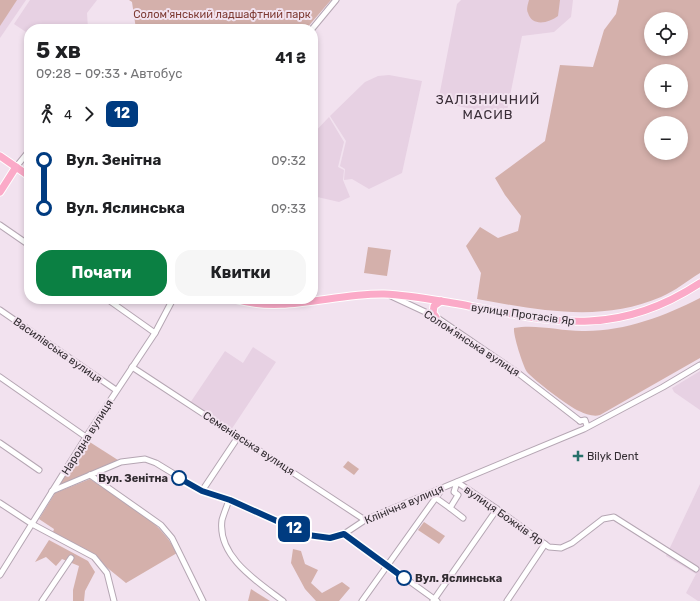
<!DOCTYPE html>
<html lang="uk">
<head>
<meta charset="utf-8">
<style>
	body { margin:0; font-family:Rubik,sans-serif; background:#f6f6f6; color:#202124; height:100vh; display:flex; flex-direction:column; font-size:15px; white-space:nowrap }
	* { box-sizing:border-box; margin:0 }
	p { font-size:13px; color:#757577 }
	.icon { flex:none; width:22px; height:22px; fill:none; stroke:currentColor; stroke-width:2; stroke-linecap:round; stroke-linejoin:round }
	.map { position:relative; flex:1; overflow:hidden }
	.drawer { position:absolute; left:24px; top:24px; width:294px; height:280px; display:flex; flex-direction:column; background:#fff; border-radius:16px; box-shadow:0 2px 6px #0003 }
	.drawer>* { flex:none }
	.badge { padding:0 8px; border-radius:6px; font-size:14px; line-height:26px }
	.buttons { position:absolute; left:644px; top:12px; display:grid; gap:8px }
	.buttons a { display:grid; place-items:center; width:44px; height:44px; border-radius:50%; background:#fff; box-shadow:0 2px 6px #0003; font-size:20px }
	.map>.badge { position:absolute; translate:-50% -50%; box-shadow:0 0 0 2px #fff }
	.legs { display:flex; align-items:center; gap:6px; height:44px; padding:0 12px; font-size:13px }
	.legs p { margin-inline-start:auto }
	.summary { display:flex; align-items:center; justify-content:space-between; height:68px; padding:0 12px }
	h1 { font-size:22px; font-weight:700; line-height:30px }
	.action { display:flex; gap:8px; margin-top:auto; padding:8px 12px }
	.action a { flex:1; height:46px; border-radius:16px; background:#0b8043; color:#fff; font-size:16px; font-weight:700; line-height:46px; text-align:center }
	.action a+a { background:#f6f6f6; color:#202124 }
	ul { padding:0 12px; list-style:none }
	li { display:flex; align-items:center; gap:14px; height:48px; font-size:15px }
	li i { display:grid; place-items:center; width:6px; height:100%; margin:0 5px; background:currentColor }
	li i::after { content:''; width:10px; height:10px; margin:-5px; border:3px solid; border-radius:50%; background:#fff }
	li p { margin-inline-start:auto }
	li:first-child i { background:linear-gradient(#0000 50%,currentColor 0) }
	li:last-child i { background:linear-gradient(currentColor 50%,#0000 0) }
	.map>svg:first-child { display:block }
</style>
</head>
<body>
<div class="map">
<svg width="700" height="601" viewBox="0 0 700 601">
	<rect width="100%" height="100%" fill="#f2e2ef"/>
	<g fill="#e7d1e3">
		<path d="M0,0H26L0,38Z"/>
		<path d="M30,0H97L87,13L88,29H29V34L14,24Z"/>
		<path d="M461,0H573L571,17L554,32L522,36L506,116L438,102L457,4Z"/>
		<path d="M389,75L422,81L402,173L369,189L352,179L344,180L345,169L340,166L346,141L330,116L365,82L378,76Z"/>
		<path d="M329,117L344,142L338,167L344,170L343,180L350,197L339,202L313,196V134Z"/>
		<path d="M253,347L276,362L231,430L190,403L225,351L243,363Z"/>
		<path d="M700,371V410L674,392L672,388Z"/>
		<path d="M700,484V601H698L686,593L696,574L666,556Z"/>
	</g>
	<g fill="#d4b0ab" fill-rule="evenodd">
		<path d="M0,0H17L0,26Z"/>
		<path d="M129,0H331L306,29H136L132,2Z"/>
		<path d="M529,0H560L558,16C549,23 532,27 528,13C526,9 528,4 529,0Z"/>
		<path d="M619,0H700V273C687,281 675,291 661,297C601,323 538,310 477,299L481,273L466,246L480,227L498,238L518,231L521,216L505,195L495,178L545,141L560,65L593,67L604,30L616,14ZM651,19H681V49H651ZM651,71H681V101H651ZM651,123H681V153H651Z"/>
		<path d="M368,247L391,250L387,276L364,273Z"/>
		<path d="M700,298V358L600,415C594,417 585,414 579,411C569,407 534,380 527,372C523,366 513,335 514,328C536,324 560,331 582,331C623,332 665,316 700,298Z"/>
		<path d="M85,439L121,462L52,491Z"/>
		<path d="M348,461L359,469L354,475L343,467Z"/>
		<path d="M90,479C121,500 159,518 177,553L126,583L94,557L52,535L54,529L39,519L55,493Z"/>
		<path d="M424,522L445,536L439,544L418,530Z"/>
		<path d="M49,540L88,561L95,572L85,591L84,601H73V590L79,566L62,559L56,566L46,557L35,562Z"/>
		<path d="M293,549L301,551L305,564L318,570L311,583L322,593L342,582L350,588L339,601H316L305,589L291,563Z"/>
		<path d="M251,589L270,601H248Z"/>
	</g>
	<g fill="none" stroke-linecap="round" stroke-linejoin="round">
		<g stroke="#b5a6b3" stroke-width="7">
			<g id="minor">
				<path d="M312,29L336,0"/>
				<path d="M16,167L29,151"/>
				<path d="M0,225L29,245"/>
				<path d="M391,296L436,317L518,373L580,421"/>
				<path d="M107,299L155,333"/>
				<path d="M0,310L116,390"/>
				<path d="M132,367L365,520"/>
				<path d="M0,377L86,437"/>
				<path d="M580,421L585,420L587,426"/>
				<path d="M0,443L39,470"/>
				<path d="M90,475L161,525L172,538L203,601"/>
				<path d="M52,491L121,462L145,459L156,463L202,491L229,500L308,535L330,538L344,534L365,520L584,429L663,387L700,365"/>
				<path d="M202,491L238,437"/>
				<path d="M436,498L450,508"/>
				<path d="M229,500C227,506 224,513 222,520C217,557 258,582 283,601"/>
				<path d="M0,503L32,524L94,557L107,573L114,601"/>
				<path d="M463,518L450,508L458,495L454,492L457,482L497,509L549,547L561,548L572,543L603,519L614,517L696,569"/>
				<path d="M344,534L437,601"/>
				<path d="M0,575L86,437L155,333L173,299"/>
				<path d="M42,601L71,558"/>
				<path d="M362,601L442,489"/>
				<path d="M433,601L497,509"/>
				<path d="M507,601L545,544"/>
			</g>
		</g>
		<g stroke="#fff" stroke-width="9">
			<g id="major">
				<path d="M0,156L29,176"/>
				<path d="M0,192L16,167"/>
				<path d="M234,299C285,314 333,293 384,294C409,295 434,300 459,304C552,322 615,339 700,283"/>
				<path d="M436,317L433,313L434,306L441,301"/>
			</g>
		</g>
		<use href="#minor" stroke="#fff" stroke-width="5"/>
		<use href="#major" stroke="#fbaac8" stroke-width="7"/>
	</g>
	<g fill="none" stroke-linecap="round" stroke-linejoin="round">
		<g stroke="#fff" stroke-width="9">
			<path id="line-1" d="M179,478L202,491L230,500L308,535L330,538L344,534L404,578"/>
		</g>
		<use href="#line-1" stroke="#003b80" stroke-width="6"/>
	</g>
	<path fill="#27706a" stroke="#f2e2ef" stroke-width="1.5" d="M576 450h4v4h4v4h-4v4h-4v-4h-4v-4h4z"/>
	<g fill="#fff" stroke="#003b80" stroke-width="2">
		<circle cx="179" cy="478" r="7"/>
		<circle cx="404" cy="578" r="7"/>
	</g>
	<g text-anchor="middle" stroke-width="4" stroke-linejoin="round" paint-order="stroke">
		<g font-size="11" fill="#7e3b34" stroke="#f2e2ef">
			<text x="222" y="18">Солом'янський ладшафтний парк</text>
		</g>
		<g font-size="11" fill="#332d32" stroke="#f2e2ef">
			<text transform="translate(523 314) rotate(8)" y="4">вулиця Протасів Яр</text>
			<text transform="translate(472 343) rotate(33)" y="4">Соломʼянська вулиця</text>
			<text transform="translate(58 350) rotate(35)" y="4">Василівська вулиця</text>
			<text transform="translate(87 437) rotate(-58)" y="4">Народна вулиця</text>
			<text transform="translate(249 443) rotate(33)" y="4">Семенівська вулиця</text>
			<text transform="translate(404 504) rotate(-23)" y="4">Клінічна вулиця</text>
			<text transform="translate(504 515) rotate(35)" y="4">вулиця Божків Яр</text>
		</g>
		<g font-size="11" fill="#332d32" stroke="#f2e2ef" text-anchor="start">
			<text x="587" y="460">Bilyk Dent</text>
		</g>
		<g font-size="11" font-weight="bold" fill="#332d32" stroke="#f2e2ef" text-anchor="end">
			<text x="168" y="482">Вул. Зенітна</text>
			<text x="415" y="582" text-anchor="start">Вул. Яслинська</text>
		</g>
		<g font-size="13" letter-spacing="1" fill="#392d37" stroke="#f2e2ef">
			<text x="488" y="104">ЗАЛІЗНИЧНИЙ<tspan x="488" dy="15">МАСИВ</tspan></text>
		</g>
	</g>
</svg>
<div class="buttons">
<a><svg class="icon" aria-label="locate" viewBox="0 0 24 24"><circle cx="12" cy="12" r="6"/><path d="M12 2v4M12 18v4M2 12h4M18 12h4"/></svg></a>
<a>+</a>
<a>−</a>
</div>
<b class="badge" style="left:294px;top:529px;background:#003b80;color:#fff">12</b>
<section class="drawer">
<div class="summary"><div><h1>5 хв</h1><p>09:28 – 09:33 · Автобус</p></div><b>41 ₴</b></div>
<div class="legs"><svg class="icon" aria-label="walk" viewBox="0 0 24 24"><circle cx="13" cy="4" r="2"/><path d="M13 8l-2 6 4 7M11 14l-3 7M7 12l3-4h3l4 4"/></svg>4<svg class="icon" aria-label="forward" viewBox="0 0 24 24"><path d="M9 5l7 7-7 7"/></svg><b class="badge" style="background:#003b80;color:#fff">12</b></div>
<ul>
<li><i style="color:#003b80"></i><b>Вул. Зенітна</b><p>09:32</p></li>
<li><i style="color:#003b80"></i><b>Вул. Яслинська</b><p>09:33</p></li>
</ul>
<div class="action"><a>Почати</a><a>Квитки</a></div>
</section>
</div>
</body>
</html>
